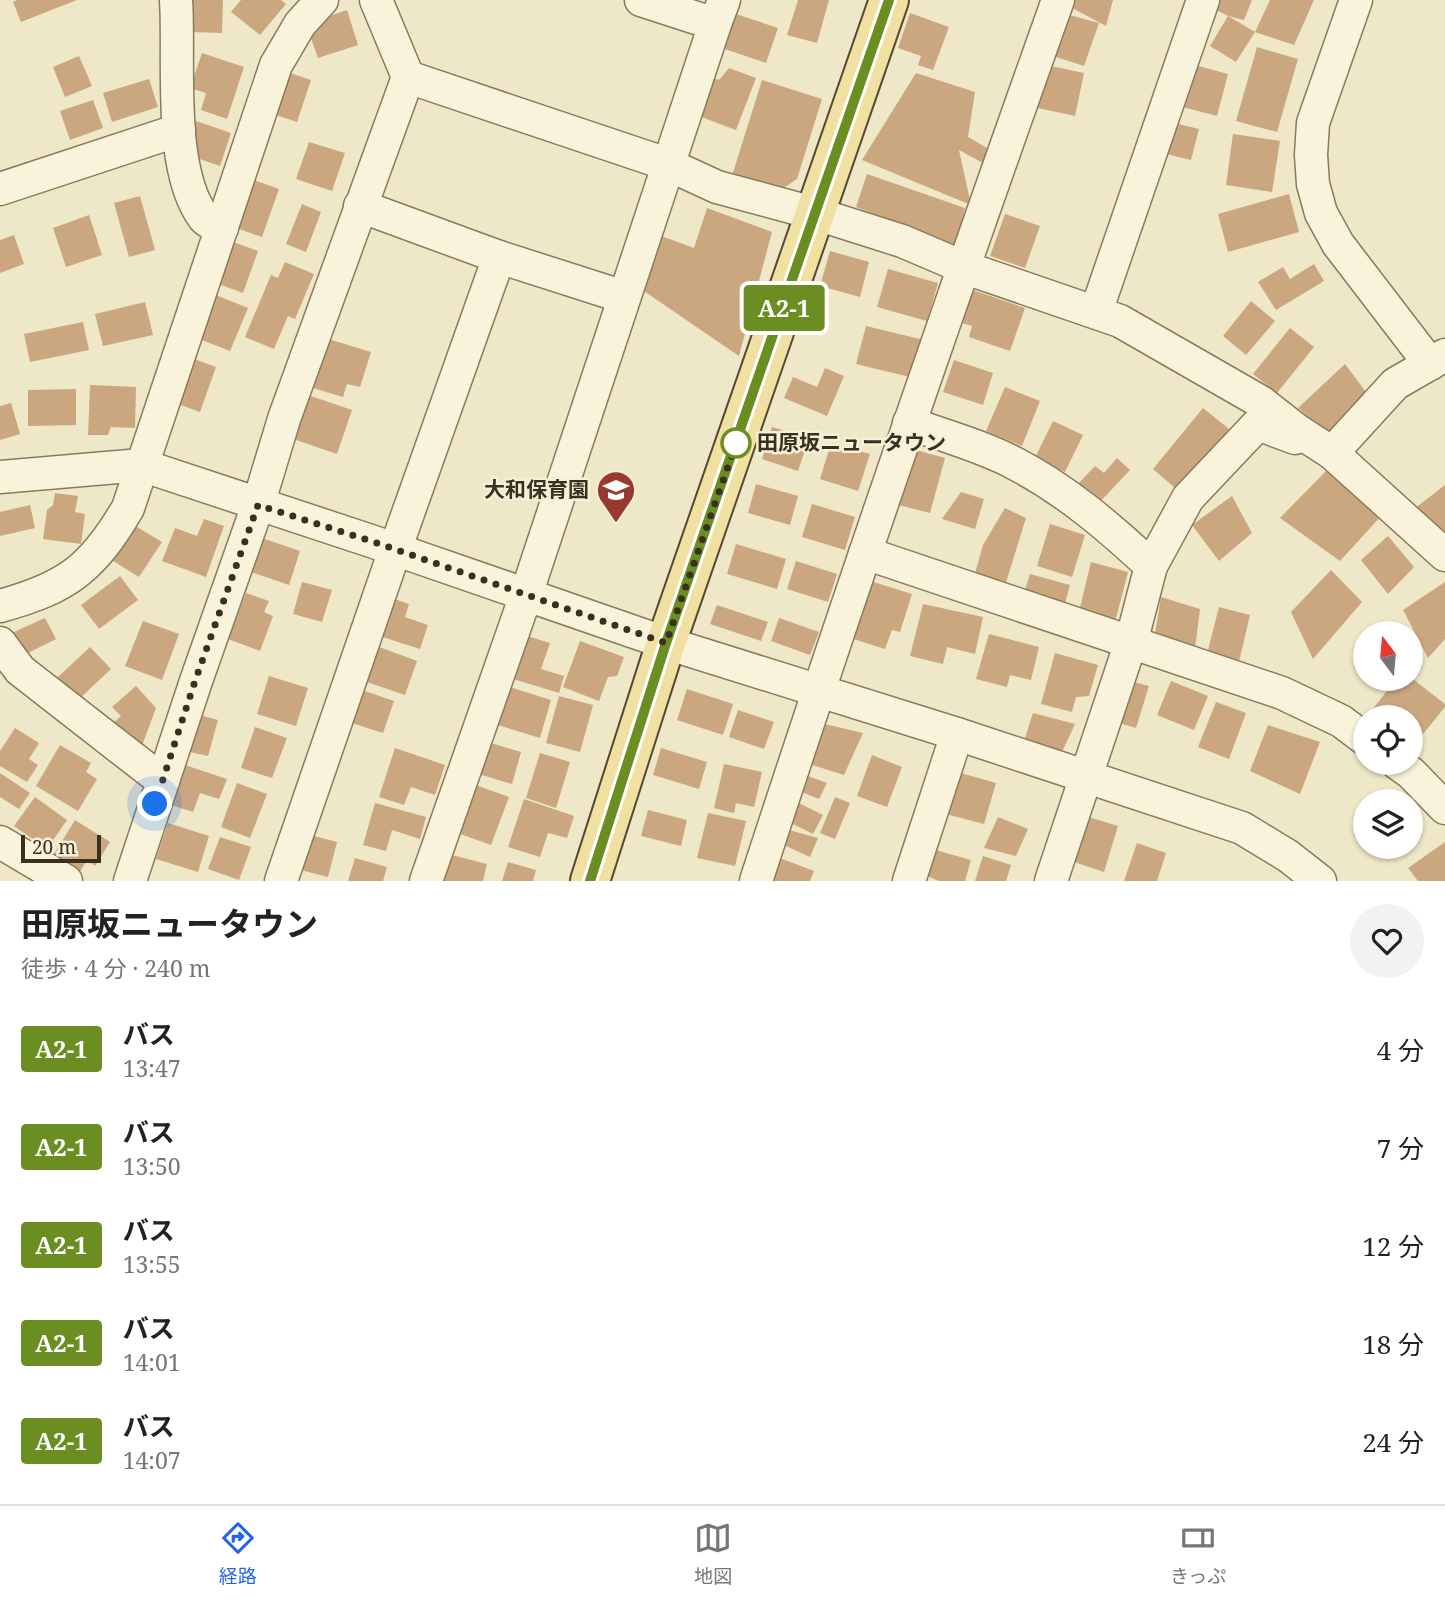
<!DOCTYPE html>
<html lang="ja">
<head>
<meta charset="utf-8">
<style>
	body { margin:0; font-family:"Noto Serif","Noto Sans JP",serif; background:#f2f2f2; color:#222; height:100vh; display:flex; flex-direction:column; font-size:26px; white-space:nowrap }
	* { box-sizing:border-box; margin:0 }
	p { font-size:23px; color:#767676 }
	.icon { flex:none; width:38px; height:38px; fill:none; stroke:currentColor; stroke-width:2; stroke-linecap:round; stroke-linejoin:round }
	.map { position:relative; height:881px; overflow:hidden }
	.sheet { display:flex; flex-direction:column; background:#fff; flex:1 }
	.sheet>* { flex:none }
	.badge { padding:0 14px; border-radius:5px; font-size:24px; line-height:46px }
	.needle { width:46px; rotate:344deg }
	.controls { position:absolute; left:1353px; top:621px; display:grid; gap:14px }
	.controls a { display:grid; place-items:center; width:70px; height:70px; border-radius:50%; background:#fff; box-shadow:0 2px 5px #0004; font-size:35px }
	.scale { position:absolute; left:21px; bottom:18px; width:80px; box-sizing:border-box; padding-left:7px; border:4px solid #3b3020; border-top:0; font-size:19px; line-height:24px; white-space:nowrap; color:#3b3020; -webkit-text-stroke:5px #f5f0d7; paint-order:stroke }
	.you { position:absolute; width:35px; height:35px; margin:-18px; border:5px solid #fff; border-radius:50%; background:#1a73e8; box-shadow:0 0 0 10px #1a73e833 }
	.map>.badge { position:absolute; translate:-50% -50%; box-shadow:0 0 0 4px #fff }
	.round { display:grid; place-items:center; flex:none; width:74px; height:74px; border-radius:37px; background:#f2f2f2 }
	.head { display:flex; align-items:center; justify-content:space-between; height:119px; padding:0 21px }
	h1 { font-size:33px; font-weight:700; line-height:52px }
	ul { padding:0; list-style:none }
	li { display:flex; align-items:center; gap:21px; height:98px; padding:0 21px }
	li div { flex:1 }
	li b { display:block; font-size:26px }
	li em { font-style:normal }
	li .badge { min-width:77px; font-weight:700; text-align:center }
	.dock { display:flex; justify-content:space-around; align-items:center; height:98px; border-top:2px solid #e0e0e0; background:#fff; font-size:19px; color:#767676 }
	.dock a { display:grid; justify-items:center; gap:4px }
	.dock .active { color:#2563eb }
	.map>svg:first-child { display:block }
</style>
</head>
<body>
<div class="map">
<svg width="1445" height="881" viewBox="0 0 1445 881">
	<rect width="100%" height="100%" fill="#eee7c8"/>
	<g fill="#cba77f">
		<path d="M17,0H77L21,22L13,2Z"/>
		<path d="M193,0H223L222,33L191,32Z"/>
		<path d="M241,0H281L286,4L260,35L231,12Z"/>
		<path d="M798,0H829L817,43L787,35Z"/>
		<path d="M1061,0H1113L1106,26L1061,2Z"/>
		<path d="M1213,0H1252L1244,20L1228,16L1211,7Z"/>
		<path d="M1270,0H1314L1294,45L1255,32Z"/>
		<path d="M347,10L358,45L318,58L306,24Z"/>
		<path d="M730,12L778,28L766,63L713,45Z"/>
		<path d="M910,13L949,27L933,70L918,65L921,56L898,48Z"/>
		<path d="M1062,13L1099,23L1084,66L1047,54Z"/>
		<path d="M1228,16L1255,32L1236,62L1210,46Z"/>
		<path d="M1257,47L1298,59L1277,132L1236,121Z"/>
		<path d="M202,53L244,67L227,119L201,110L206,93L190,88Z"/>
		<path d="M79,56L92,86L65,97L53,67Z"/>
		<path d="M1037,63L1084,73L1075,116L1029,106Z"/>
		<path d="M1191,64L1228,74L1217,116L1179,106Z"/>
		<path d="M729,68L756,78L736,130L688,112L703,74L719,80Z"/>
		<path d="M281,70L311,80L297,122L267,112Z"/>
		<path d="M916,73L975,92L968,137L987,148L983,163L959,150L971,205L862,160Z"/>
		<path d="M149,79L158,107L112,122L103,93Z"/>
		<path d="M762,80L822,99L797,179L776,193L731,179Z"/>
		<path d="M93,100L103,128L70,140L60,111Z"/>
		<path d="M196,121L231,133L220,166L185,154Z"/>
		<path d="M1166,121L1199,129L1191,160L1158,152Z"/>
		<path d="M1233,134L1280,141L1272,192L1226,185Z"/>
		<path d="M309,142L345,153L332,191L296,179Z"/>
		<path d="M867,174L965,208L957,247L856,207Z"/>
		<path d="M243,176L279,189L262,237L225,224Z"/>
		<path d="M1289,194L1299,232L1228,252L1218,214Z"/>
		<path d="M140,196L155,250L129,257L114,203Z"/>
		<path d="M302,204L321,212L306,252L286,244Z"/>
		<path d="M707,208L772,232L739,356L638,287L656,234L694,248Z"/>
		<path d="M1005,214L1040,226L1025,268L990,256Z"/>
		<path d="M89,215L102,255L66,267L53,228Z"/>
		<path d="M14,235L24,264L0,273V240Z"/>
		<path d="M228,240L258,251L243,293L213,282Z"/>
		<path d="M830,251L869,262L860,297L820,286Z"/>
		<path d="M285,262L314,274L295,319L288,316L274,349L245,337L271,275L278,278Z"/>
		<path d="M1314,264L1324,281L1276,310L1258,282L1283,267L1290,279Z"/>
		<path d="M888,269L938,283L927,321L877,307Z"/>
		<path d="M973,290L1025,308L1010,351L969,337L972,326L962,323Z"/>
		<path d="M206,291L248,308L230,351L189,335Z"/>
		<path d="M1251,301L1275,321L1246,355L1223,336Z"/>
		<path d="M145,302L153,335L103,346L95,314Z"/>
		<path d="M83,322L89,350L30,362L24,334Z"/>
		<path d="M866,326L924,340L914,378L856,364Z"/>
		<path d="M1290,328L1314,347L1277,393L1253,374Z"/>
		<path d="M322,337L371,352L360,387L347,384L343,397L306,386Z"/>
		<path d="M189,357L216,367L200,412L173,402Z"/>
		<path d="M954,360L993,373L983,405L943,392Z"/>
		<path d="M1345,364L1369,396L1332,437L1298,408Z"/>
		<path d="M825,368L844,376L827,416L784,398L793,377L817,387Z"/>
		<path d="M90,385L136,387L135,428L111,427L108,435H88Z"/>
		<path d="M1005,387L1040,401L1022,446L986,431Z"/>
		<path d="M76,389V425L28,426V390Z"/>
		<path d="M305,394L352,410L337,454L290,438Z"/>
		<path d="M11,403L20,434L0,440V406Z"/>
		<path d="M1203,408L1229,429L1219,442L1228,449L1181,493L1153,469Z"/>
		<path d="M1053,421L1083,435L1065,472L1035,458Z"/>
		<path d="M772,427L809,438L798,471L762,459Z"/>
		<path d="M831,443L870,454L858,491L820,479Z"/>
		<path d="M905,447L945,458L930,513L891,503Z"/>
		<path d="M1117,458L1130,470L1098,504L1077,485L1095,466L1104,473Z"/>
		<path d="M1329,468L1382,515L1340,561L1280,518Z"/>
		<path d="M756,484L798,496L790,525L748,513Z"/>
		<path d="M1445,485V532L1414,509Z"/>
		<path d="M961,492L984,499L975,529L942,519Z"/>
		<path d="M55,493L78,496L75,512L85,514L81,544L43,539L47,510L53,505Z"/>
		<path d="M1232,496L1252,533L1219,561L1192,525Z"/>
		<path d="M812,504L855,517L845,550L802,537Z"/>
		<path d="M30,505L35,528L0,536V512Z"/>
		<path d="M1005,508L1026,518L1004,589L974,577L983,545Z"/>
		<path d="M204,519L224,526L206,577L162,561L175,528L197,536Z"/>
		<path d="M132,524L162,542L139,577L110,559Z"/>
		<path d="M1050,524L1085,535L1072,577L1037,566Z"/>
		<path d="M1388,536L1414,567L1388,594L1361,560Z"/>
		<path d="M262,538L300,551L289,585L251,572Z"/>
		<path d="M736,544L786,559L777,589L727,574Z"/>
		<path d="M796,561L837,574L828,602L787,589Z"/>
		<path d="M1091,562L1128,572L1114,626L1078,616Z"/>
		<path d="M1331,570L1362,602L1313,659L1291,612Z"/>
		<path d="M1030,574L1070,585L1062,614L1021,603Z"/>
		<path d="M120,576L138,600L99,629L81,605Z"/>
		<path d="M864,579L912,594L900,632L892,630L885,649L847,637Z"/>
		<path d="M302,582L332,590L322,622L293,614Z"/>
		<path d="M1445,582V639L1428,658L1403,610Z"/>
		<path d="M246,593L269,601L264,612L273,616L260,651L228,639Z"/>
		<path d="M383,595L409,604L405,617L428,625L420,649L370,633Z"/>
		<path d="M1161,597L1200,609L1194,656L1154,640Z"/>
		<path d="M923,604L983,617L975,654L947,647L943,664L910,656Z"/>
		<path d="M717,605L768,622L761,641L710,624Z"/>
		<path d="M1219,607L1250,615L1238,666L1206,658Z"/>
		<path d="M45,618L56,639L16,659L5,636Z"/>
		<path d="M779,618L819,632L810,655L771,641Z"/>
		<path d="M143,621L179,634L162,680L125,666Z"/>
		<path d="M989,634L1039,647L1031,680L1010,675L1007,687L976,679Z"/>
		<path d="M524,635L550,643L541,669L564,676L559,693L510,678Z"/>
		<path d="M580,641L624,657L617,676L608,677L599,701L563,687Z"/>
		<path d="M374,645L417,661L405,695L361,680Z"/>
		<path d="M90,647L111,669L78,700L57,678Z"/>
		<path d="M1055,653L1098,665L1089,696L1076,697L1072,712L1041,704Z"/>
		<path d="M269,676L308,688L296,726L257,714Z"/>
		<path d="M1410,677L1445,704V707L1410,750V718H1366L1396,679H1410Z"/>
		<path d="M1130,681L1149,686L1136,728L1116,722Z"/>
		<path d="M1171,681L1208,696L1194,730L1157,715Z"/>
		<path d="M503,685L551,700L540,738L491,723Z"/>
		<path d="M136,686L156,708L143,743L132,752L109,727L121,716L112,707Z"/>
		<path d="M353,687L394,701L383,733L342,720Z"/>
		<path d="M687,689L733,704L723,735L677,720Z"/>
		<path d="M559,696L593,705L580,752L546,743Z"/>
		<path d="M1216,702L1246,713L1229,759L1198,747Z"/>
		<path d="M738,710L774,722L764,749L729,737Z"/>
		<path d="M1033,713L1075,724L1060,756L1023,744Z"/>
		<path d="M196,714L218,720L208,756L186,751Z"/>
		<path d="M820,723L863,733L844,775L806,763Z"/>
		<path d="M1268,725L1320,742L1300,794L1250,771Z"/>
		<path d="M255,727L287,738L272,778L241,768Z"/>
		<path d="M15,728L39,743L29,759L38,765L27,782L0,766V751Z"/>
		<path d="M484,741L521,752L512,784L475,773Z"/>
		<path d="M60,745L91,763L86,772L97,779L78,811L36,786Z"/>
		<path d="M395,748L445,765L435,795L411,787L404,805L379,797Z"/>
		<path d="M661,748L707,762L699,789L653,775Z"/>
		<path d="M540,753L570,762L556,808L526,798Z"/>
		<path d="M872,755L902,767L887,807L857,796Z"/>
		<path d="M724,764L762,772L754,807L736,803L734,813L714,808Z"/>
		<path d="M185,765L227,779L219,799L200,793L193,812L171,805Z"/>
		<path d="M950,770L996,783L984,824L938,812Z"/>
		<path d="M0,773L30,793L19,809L0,797Z"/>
		<path d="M805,775L827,783L819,799L799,791Z"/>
		<path d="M237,783L267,794L250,838L221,827Z"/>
		<path d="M470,783L509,797L491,845L452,831Z"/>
		<path d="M35,797L67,820L47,849L14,826Z"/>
		<path d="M835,797L850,803L835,839L820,833Z"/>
		<path d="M524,799L574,816L567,838L548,833L540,857L508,847Z"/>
		<path d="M797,802L823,815L813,834L787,821Z"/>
		<path d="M375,803L426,817L420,839L392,830L386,851L363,845Z"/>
		<path d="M648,810L687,820L681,846L641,836Z"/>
		<path d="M708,813L746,821L735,866L697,858Z"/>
		<path d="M1082,815L1118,826L1104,872L1068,860Z"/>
		<path d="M998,817L1028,829L1016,856L984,848Z"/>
		<path d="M75,820L110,842L95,866L87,860L74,881L46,867Z"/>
		<path d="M168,823L209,836L198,872L156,859Z"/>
		<path d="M789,830L818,838L810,857L786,846Z"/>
		<path d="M306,834L337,842L328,877L297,869Z"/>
		<path d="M220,837L251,847L239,880L208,869Z"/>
		<path d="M1445,842V881H1418L1408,868Z"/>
		<path d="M1137,843L1166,853L1157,881H1124Z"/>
		<path d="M932,849L971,860L965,881H939L925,875Z"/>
		<path d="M444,853L487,864L483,881H442Z"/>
		<path d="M983,856L1011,865L1006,881H975Z"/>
		<path d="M777,857L814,871L810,881H768Z"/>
		<path d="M355,858L387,867L383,881H348Z"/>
		<path d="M508,862L536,870L533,881H502Z"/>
	</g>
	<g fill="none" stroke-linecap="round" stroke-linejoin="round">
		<g stroke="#8a7a5d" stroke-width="35">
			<g id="minor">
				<path d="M176,0C180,60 167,169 204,218C208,223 216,225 222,228"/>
				<path d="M641,0L715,24L724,0"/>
				<path d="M1356,0L1313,123L1311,155L1313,184L1321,213L1338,244L1430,364"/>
				<path d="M408,77L667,164L717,187L817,214L902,241L963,267L1120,321L1261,402L1298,431L1332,453L1445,555"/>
				<path d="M0,189L179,130"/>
				<path d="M360,206L499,257L624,297"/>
				<path d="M1096,312L1203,0"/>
				<path d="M909,423C944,436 982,446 1014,463C1066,490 1109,527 1151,566"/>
				<path d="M1332,453L1395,384L1445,355"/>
				<path d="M0,477L141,465L371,541L666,643L957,734L1242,828L1288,856L1320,881"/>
				<path d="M865,553L1282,693L1341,721L1365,739"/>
				<path d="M0,606C67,588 93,568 128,508L276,65L300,24L322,0"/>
				<path d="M0,643L20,670L151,772L164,778"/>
				<path d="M1397,763L1411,773L1445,808"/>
				<path d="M0,842L66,881"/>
				<path d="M130,881L196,681L258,505L284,419L408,77L376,0"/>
				<path d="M281,881L395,550L499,257"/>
				<path d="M426,881L526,595L715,24"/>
				<path d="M756,881C852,586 954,292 1058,0"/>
				<path d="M909,881L957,734"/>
				<path d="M1051,881L1132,639L1151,566L1188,498L1258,424L1295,438"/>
			</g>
		</g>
		<g stroke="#584831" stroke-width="42">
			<path id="major" d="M590,881L666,643L889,0"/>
		</g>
		<use href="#minor" stroke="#f9f3db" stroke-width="32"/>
		<use href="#major" stroke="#f0e0a1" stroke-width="38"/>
	</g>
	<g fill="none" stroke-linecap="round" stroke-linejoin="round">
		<g stroke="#fff" stroke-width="16">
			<path id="line" d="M590,881L666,643L889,0"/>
		</g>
		<use href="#line" stroke="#6b8e23" stroke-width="10"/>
		<path stroke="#3b3020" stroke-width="7" stroke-dasharray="0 12.6" d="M155,804L195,681L258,505L371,541L666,643L737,441L736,443"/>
	</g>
	<defs>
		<g id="school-pin" transform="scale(2.0125)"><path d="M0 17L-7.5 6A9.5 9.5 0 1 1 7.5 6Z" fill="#98392e" stroke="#f5f0d7"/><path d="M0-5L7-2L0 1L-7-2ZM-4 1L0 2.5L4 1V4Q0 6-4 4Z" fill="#fff"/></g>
	</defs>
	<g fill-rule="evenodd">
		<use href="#school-pin" x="616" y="490"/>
	</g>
	<circle fill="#fff" stroke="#6b8e23" stroke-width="3.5" cx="736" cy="443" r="14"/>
	<g text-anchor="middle" stroke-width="5" stroke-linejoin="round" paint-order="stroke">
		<g font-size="21" font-weight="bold" fill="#3b3020" stroke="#f5f0d7" text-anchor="start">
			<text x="757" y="450">田原坂ニュータウン</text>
		</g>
		<g font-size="21" font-weight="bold" fill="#3b3020" stroke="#f5f0d7" text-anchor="end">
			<text x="589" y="497">大和保育園</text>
		</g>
	</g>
</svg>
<div class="controls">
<a><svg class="needle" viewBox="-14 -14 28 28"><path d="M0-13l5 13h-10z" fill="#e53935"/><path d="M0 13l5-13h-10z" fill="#767676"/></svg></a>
<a><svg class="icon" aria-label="locate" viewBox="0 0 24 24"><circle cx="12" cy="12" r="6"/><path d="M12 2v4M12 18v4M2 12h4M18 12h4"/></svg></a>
<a><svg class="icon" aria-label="layers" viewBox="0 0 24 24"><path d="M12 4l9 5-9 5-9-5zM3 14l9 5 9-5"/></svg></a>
</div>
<div class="scale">20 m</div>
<div class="you" style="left:155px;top:804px"></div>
<b class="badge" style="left:784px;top:308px;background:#6b8e23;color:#fff">A2-1</b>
</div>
<section class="sheet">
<div class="head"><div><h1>田原坂ニュータウン</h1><p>徒歩 · 4 分 · 240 m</p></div><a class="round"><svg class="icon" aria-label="heart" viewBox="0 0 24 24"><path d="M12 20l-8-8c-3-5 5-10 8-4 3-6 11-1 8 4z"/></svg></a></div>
<ul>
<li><span class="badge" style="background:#6b8e23;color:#fff">A2-1</span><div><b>バス</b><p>13:47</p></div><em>4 分</em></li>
<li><span class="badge" style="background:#6b8e23;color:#fff">A2-1</span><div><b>バス</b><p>13:50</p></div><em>7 分</em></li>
<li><span class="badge" style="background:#6b8e23;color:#fff">A2-1</span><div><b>バス</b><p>13:55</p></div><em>12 分</em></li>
<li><span class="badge" style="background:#6b8e23;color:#fff">A2-1</span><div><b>バス</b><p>14:01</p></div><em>18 分</em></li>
<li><span class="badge" style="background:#6b8e23;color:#fff">A2-1</span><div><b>バス</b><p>14:07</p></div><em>24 分</em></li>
</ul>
</section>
<nav class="dock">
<a class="active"><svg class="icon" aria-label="directions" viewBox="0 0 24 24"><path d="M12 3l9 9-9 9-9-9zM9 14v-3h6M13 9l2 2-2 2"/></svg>経路</a>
<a><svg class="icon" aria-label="map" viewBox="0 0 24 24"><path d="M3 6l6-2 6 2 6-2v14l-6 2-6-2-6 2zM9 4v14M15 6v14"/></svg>地図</a>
<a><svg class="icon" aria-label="tickets" viewBox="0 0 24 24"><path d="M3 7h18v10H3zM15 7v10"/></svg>きっぷ</a>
</nav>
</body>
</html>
